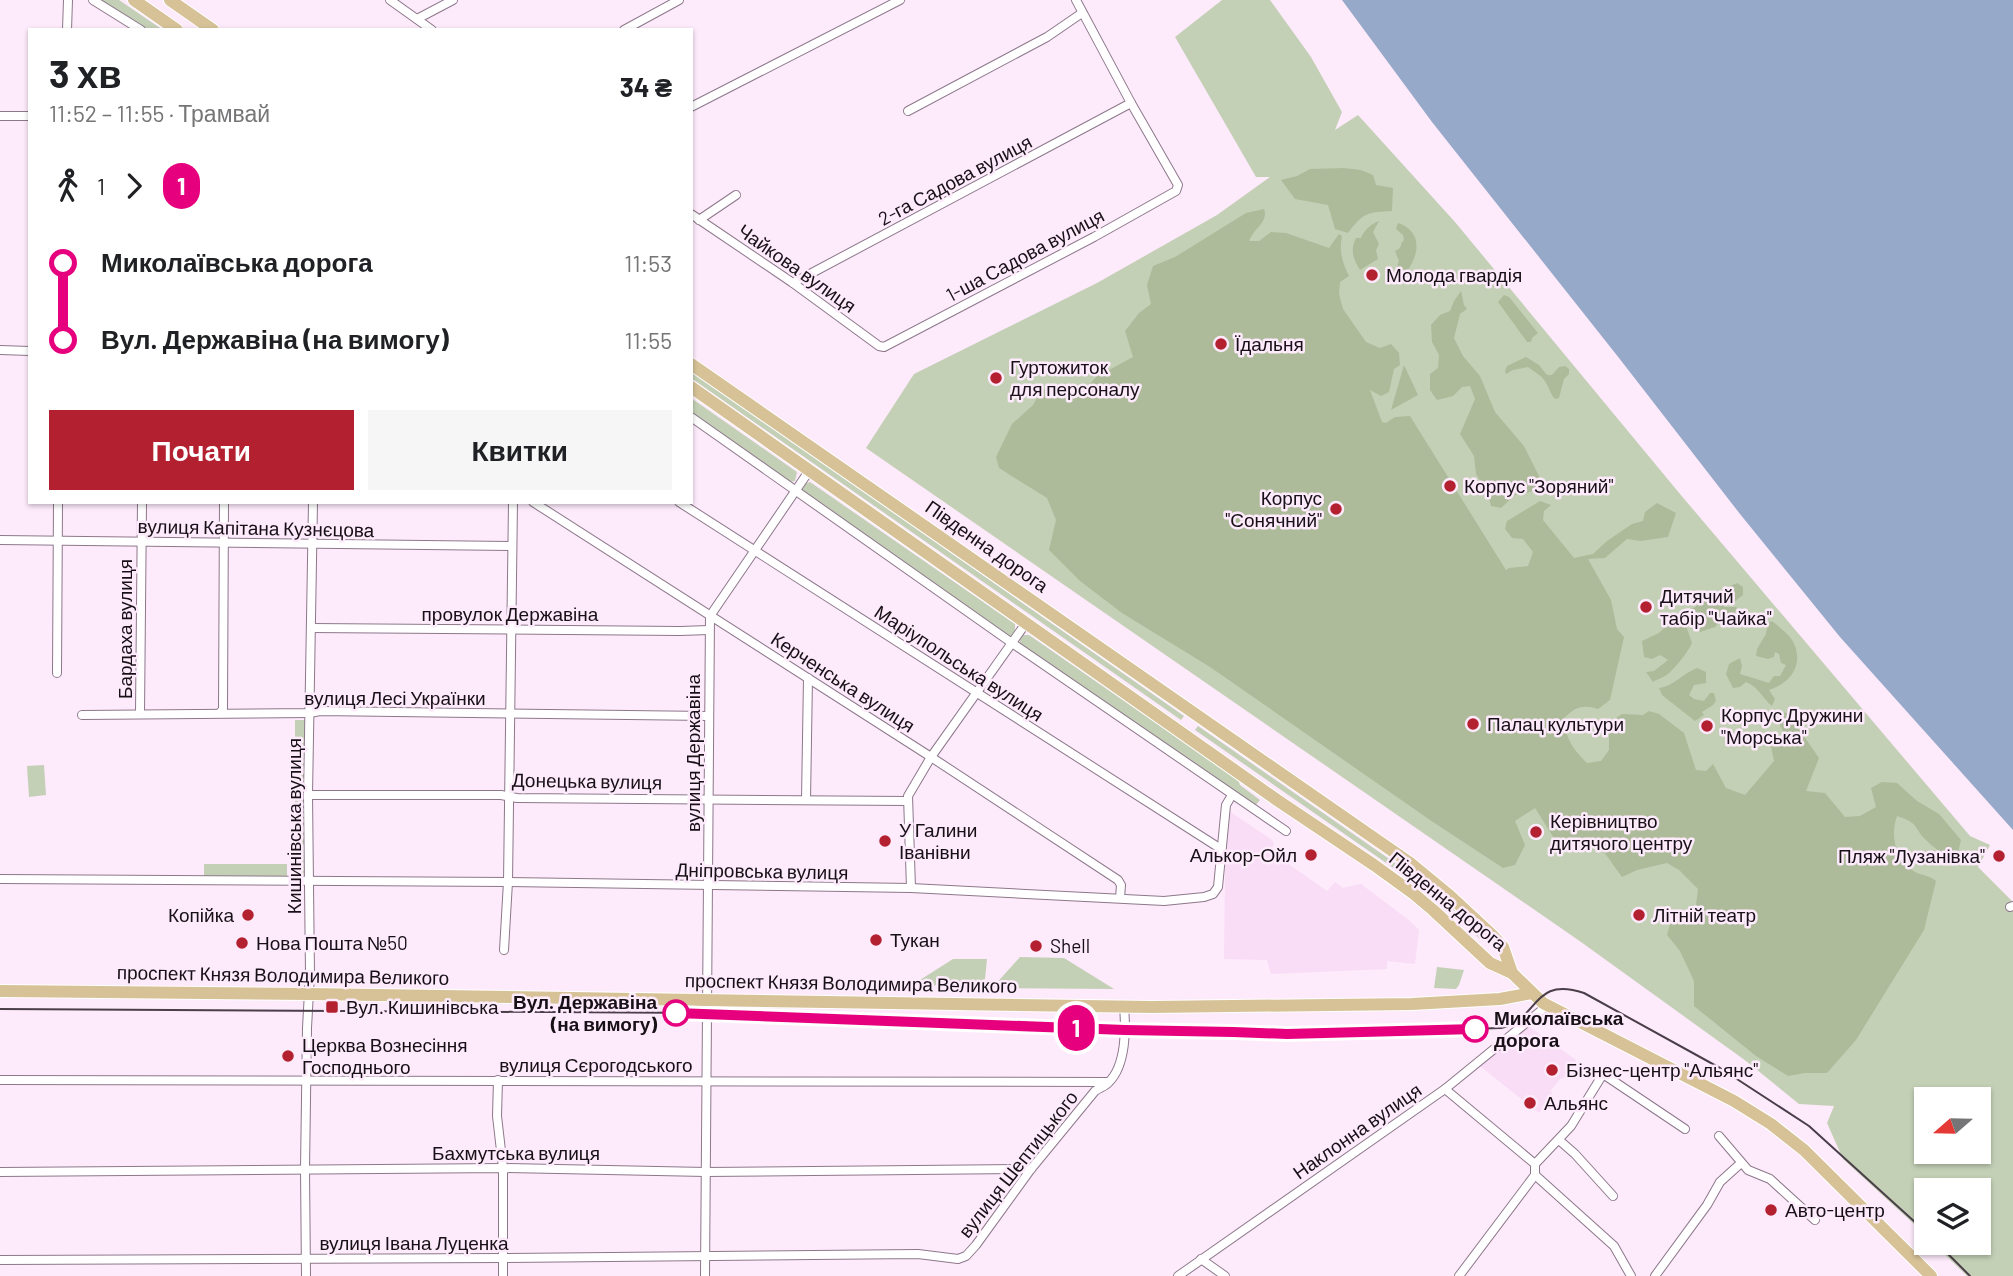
<!DOCTYPE html>
<html lang="uk">
<head>
<meta charset="utf-8">
<style>
	body { margin:0; font-family:Barlow,sans-serif; background:#f6f6f6; color:#202124; height:100vh; display:flex; flex-direction:column; font-size:26px; white-space:nowrap }
	* { box-sizing:border-box; margin:0 }
	p { font-size:23px; color:#757577 }
	.icon { flex:none; width:38px; height:38px; fill:none; stroke:currentColor; stroke-width:2; stroke-linecap:round; stroke-linejoin:round }
	.map { position:relative; flex:1; overflow:hidden }
	.side { position:absolute; left:28px; top:28px; width:665px; height:476px; display:flex; flex-direction:column; background:#fff; border-radius:0px; box-shadow:0 2px 5px #0004 }
	.side>* { flex:none }
	.badge { padding:0 14px; border-radius:23px; font-size:24px; line-height:46px }
	.needle { width:46px; rotate:250deg }
	.tools { position:absolute; left:1914px; top:1087px; display:grid; gap:14px }
	.tools a { display:grid; place-items:center; width:77px; height:77px; border-radius:0px; background:#fff; box-shadow:0 2px 5px #0004; font-size:35px }
	.map>.badge { position:absolute; translate:-50% -50%; box-shadow:0 0 0 4px #fff }
	.legs { display:flex; align-items:center; gap:10px; height:77px; padding:0 21px; font-size:23px }
	.legs p { margin-inline-start:auto }
	.headline { display:flex; align-items:center; justify-content:space-between; height:119px; padding:0 21px }
	h1 { font-size:38px; font-weight:700; line-height:52px }
	.button { display:flex; gap:14px; margin-top:auto; padding:14px 21px }
	.button a { flex:1; height:80px; border-radius:0px; background:#b32030; color:#fff; font-size:28px; font-weight:700; line-height:80px; text-align:center }
	.button a+a { background:#f6f6f6; color:#202124 }
	ul { padding:0 21px; list-style:none }
	li { display:flex; align-items:center; gap:24px; height:77px; font-size:26px }
	li i { display:grid; place-items:center; width:10px; height:100%; margin:0 9px; background:currentColor }
	li i::after { content:''; width:18px; height:18px; margin:-9px; border:5px solid; border-radius:50%; background:#fff }
	li p { margin-inline-start:auto }
	li:first-child i { background:linear-gradient(#0000 50%,currentColor 0) }
	li:last-child i { background:linear-gradient(currentColor 50%,#0000 0) }
	.map>svg:first-child { display:block }
</style>
</head>
<body>
<div class="map">
<svg width="2013" height="1276" viewBox="0 0 2013 1276">
	<rect width="100%" height="100%" fill="#fdeafb"/>
	<g fill="#f9dcf6">
		<path d="M1226,809L1272,840L1274,845L1270,851L1327,891L1335,882L1343,888L1361,884L1410,921L1419,930L1415,964L1387,961V969L1271,974L1267,960L1224,959Z"/>
		<path d="M1527,1025L1576,1060L1564,1078L1560,1079L1551,1090L1552,1094L1539,1113L1480,1066Z"/>
	</g>
	<g fill="#c4d0b6" fill-rule="evenodd">
		<path d="M98,0H119L163,30H147Z"/>
		<path d="M1222,0H1270L1311,57L1342,112L1335,130L1358,115L1455,222L1680,494L1970,836L1990,845L1978,867L2013,902V1276H1967L1933,1243L1979,1242V1190H1927V1236L1843,1159L1827,1123L1834,1106L1799,1104L1746,1061L1581,942L866,448L914,374L1097,283L1217,215L1270,177H1256L1175,37ZM1927,1099H1979V1152H1927Z"/>
		<path d="M691,371L1184,716L1181,720L691,378Z"/>
		<path d="M691,398L797,472L795,481L791,482L691,413Z"/>
		<path d="M810,482L1015,624V634L1010,637L801,490L805,484Z"/>
		<path d="M1022,635H1029L1238,780L1240,785L1260,800L1255,806L1020,646V639Z"/>
		<path d="M295,720H305L304,875H295Z"/>
		<path d="M1198,726L1418,879L1451,906L1482,937L1480,939L1448,910L1415,883L1195,730Z"/>
		<path d="M44,765L46,795L29,797L27,766Z"/>
		<rect x="204" y="864" width="83" height="12"/>
		<path d="M1020,957L1064,958L1114,989L992,988Z"/>
		<path d="M953,959H987L985,979L967,986L912,985Z"/>
		<path d="M1437,967L1464,970L1459,985L1456,989L1434,988Z"/>
	</g>
	<g fill="#adbb9a">
		<path d="M1344,168L1361,170L1373,175L1376,185L1393,188L1392,211C1367,212 1363,213 1348,233L1335,229L1328,205L1295,199L1281,180L1297,176L1310,169Z"/>
		<path d="M1264,209C1269,222 1254,228 1249,241H1259L1271,232L1286,233L1329,248L1339,234L1342,236C1339,251 1342,262 1349,276L1340,282L1339,294L1343,309L1366,342L1380,348L1391,344L1399,353L1400,365L1394,369L1389,392L1381,396L1370,390L1382,422L1386,423L1395,417L1410,416L1506,570L1509,568L1528,566L1533,552L1523,539L1512,538L1505,529L1507,521L1540,501L1551,505L1544,511L1543,520L1574,558L1593,554L1607,541L1632,524L1643,521L1645,512L1657,503L1676,513L1668,537L1641,541L1627,539L1605,558L1588,559L1611,600L1617,629L1624,637L1610,700L1598,709C1583,704 1575,707 1564,718C1566,739 1572,748 1587,763L1601,761L1609,750V723L1622,714L1643,715L1649,711L1659,714L1684,733L1696,770L1706,771L1713,764L1726,788L1745,795L1774,761L1771,746L1786,741L1784,733L1773,712L1788,713L1819,758L1806,791L1825,793L1845,817L1860,816L1876,807L1871,788L1882,782L1897,783L1917,801L1939,814L1961,840L1956,861C1945,855 1936,850 1927,841C1912,827 1921,824 1897,816C1890,836 1895,860 1915,872C1923,876 1929,875 1936,881L1924,930L1856,1040L1827,1073H1805L1788,1076L1756,1056L1694,1006V981L1680,951L1667,935L1670,924L1687,921L1697,916L1696,905L1698,889L1679,870L1667,863L1637,870L1622,877C1598,844 1600,838 1557,843L1535,808L1515,821L1525,845L1515,865L1503,868L1430,820L1210,667L1122,613L1080,581L1049,550L1056,520L1047,498L999,468L996,457L1012,424L1033,405L1042,389L1070,393L1089,385L1096,377L1133,357L1125,331L1139,313L1151,304L1147,285L1153,266L1175,257L1246,213Z"/>
		<path d="M1379,221L1373,232L1379,244L1376,250L1378,259L1360,270C1353,259 1350,250 1356,238H1361C1364,230 1371,224 1379,221Z"/>
		<path d="M1398,223C1422,231 1420,254 1407,271L1397,267L1399,261L1395,251L1400,248L1402,242L1404,240L1403,235L1396,229Z"/>
		<path d="M1461,291L1464,305L1467,309L1460,314L1454,338L1463,356L1480,376L1495,412L1524,446L1543,484L1530,492L1515,495L1501,508L1491,506L1488,494L1476,474L1474,456L1460,434L1475,399L1470,386L1462,387L1453,396L1437,400L1430,390V374L1438,368L1439,355L1432,342L1431,325L1440,315L1450,311L1454,301Z"/>
		<path d="M1504,295L1509,297L1538,333L1532,338L1531,342H1527L1498,302Z"/>
		<path d="M1526,357L1539,365L1547,375H1552L1559,367L1565,366L1569,369V374L1564,379L1559,398L1555,399C1550,394 1550,389 1546,383C1542,375 1534,372 1528,367L1513,370L1506,374L1505,371L1507,366Z"/>
		<path d="M1404,365L1418,395L1391,410Z"/>
		<path d="M1737,583L1743,587V595L1733,603H1725L1724,607H1737L1734,614L1721,620L1715,627L1700,632L1688,618L1689,611L1707,599L1725,596L1730,586Z"/>
		<path d="M1679,617L1685,623L1692,643C1688,652 1676,667 1668,674C1663,678 1657,679 1653,682L1646,672L1654,671L1668,660L1660,655L1652,659L1644,657L1642,641L1659,633L1668,624Z"/>
		<path d="M1772,621C1779,627 1792,636 1795,646C1803,668 1788,684 1769,690L1775,699L1772,706C1762,698 1759,687 1746,682L1740,687L1733,688L1726,674L1729,664L1740,658L1742,666L1740,674L1769,683L1774,676H1780L1786,665L1781,663L1779,654L1775,652L1774,657L1768,659L1756,656L1757,649L1766,634L1768,623Z"/>
		<path d="M1697,668L1706,672V683L1694,685L1689,695L1694,699L1704,701L1710,693H1714L1716,701L1713,705L1702,712L1704,715L1695,721L1662,695L1659,688C1672,687 1684,673 1697,668Z"/>
	</g>
	<path fill="#97a9c8" d="M1342,0H2013V830L1840,637L1740,514L1619,358L1432,122Z"/>
	<g fill="none" stroke-linecap="round" stroke-linejoin="round">
		<g stroke="#8d788b" stroke-width="10">
			<g id="street">
				<path d="M93,0L141,30"/>
				<path d="M390,0L432,30"/>
				<path d="M417,19L453,0"/>
				<path d="M67,30L68,0"/>
				<path d="M624,30L679,0"/>
				<path d="M691,107L900,0"/>
				<path d="M908,111L1047,37L1082,13"/>
				<path d="M0,116H30"/>
				<path d="M691,214L793,283L879,346L884,347L1094,237L1176,191L1178,185L1131,103L1076,0"/>
				<path d="M699,220L736,195"/>
				<path d="M793,283L1131,103"/>
				<path d="M0,350L30,351"/>
				<path d="M691,417L1012,643L1286,831"/>
				<path d="M533,502L931,757L1118,880L1121,885L1120,898"/>
				<path d="M679,502L1221,849"/>
				<path d="M0,540L511,546"/>
				<path d="M311,628L680,631L709,630"/>
				<path d="M57,673L58,502"/>
				<path d="M220,713L223,709L224,502"/>
				<path d="M140,714L142,502"/>
				<path d="M82,715L310,713L320,711L708,716"/>
				<path d="M308,795H501L517,798L908,801"/>
				<path d="M806,800L808,678"/>
				<path d="M0,879L508,882L911,888L1164,901L1204,897L1213,894L1218,887L1226,805L1232,795"/>
				<path d="M911,888L908,796L931,757L1026,623"/>
				<path d="M2010,907L2013,906"/>
				<path d="M504,950L508,882L513,502"/>
				<path d="M0,1080L1106,1082"/>
				<path d="M498,1080L497,1116L503,1168V1276"/>
				<path d="M1445,1089L1535,1164"/>
				<path d="M1719,1136L1748,1170L1770,1179L1815,1220"/>
				<path d="M1559,1140L1575,1154L1613,1196"/>
				<path d="M0,1172L503,1168L706,1172L1031,1169"/>
				<path d="M1535,1175L1614,1246L1631,1276"/>
				<path d="M1201,1259L1225,1276"/>
				<path d="M0,1260L503,1258L918,1254L958,1259L966,1256L976,1245L1031,1169L1095,1091C1099,1088 1106,1086 1109,1082C1126,1065 1126,1029 1124,1007"/>
				<path d="M306,1276L305,1169L307,1028L310,974L308,795L313,502"/>
				<path d="M705,1276L710,616L809,471"/>
				<path d="M1178,1276L1445,1089L1548,1005"/>
				<path d="M1459,1276L1535,1175V1164L1571,1126L1603,1074L1685,1129"/>
				<path d="M1655,1276L1707,1205L1720,1182L1741,1163"/>
			</g>
		</g>
		<g stroke="#fff" stroke-width="14">
			<g id="primary">
				<path d="M134,0L177,30"/>
				<path d="M170,0L213,30"/>
				<path d="M691,364L1410,863L1450,896L1493,936L1503,947L1512,973"/>
				<path d="M691,387L1277,800L1374,865L1414,894L1433,910L1490,963L1512,973L1543,1003L1734,1101L1771,1124L1804,1150L1931,1276"/>
				<path d="M0,991L309,994L1152,1007L1412,1004L1500,999L1532,993"/>
			</g>
		</g>
		<use href="#street" stroke="#fff" stroke-width="8"/>
		<use href="#primary" stroke="#d7c298" stroke-width="12"/>
		<g stroke="#4a3f48" stroke-width="2">
			<path d="M0,1009L708,1013L1125,1030L1287,1034L1501,1028C1540,1019 1531,976 1584,993L1720,1068L1809,1126L1927,1233"/>
			<path d="M1936,1242L1970,1276"/>
		</g>
	</g>
	<g fill="none" stroke-linecap="round" stroke-linejoin="round">
		<g stroke="#fff" stroke-width="16">
			<path id="line-1" d="M676,1013L1125,1030L1233,1032L1287,1034L1475,1029"/>
		</g>
		<use href="#line-1" stroke="#e6007e" stroke-width="10"/>
	</g>
	<g fill="#b32030" stroke="#fdeafb" stroke-width="2.5">
		<circle cx="1372" cy="275" r="7"/>
		<circle cx="1221" cy="344" r="7"/>
		<circle cx="996" cy="378" r="7"/>
		<circle cx="1450" cy="486" r="7"/>
		<circle cx="1336" cy="509" r="7"/>
		<circle cx="1646" cy="607" r="7"/>
		<circle cx="1473" cy="724" r="7"/>
		<circle cx="1707" cy="726" r="7"/>
		<circle cx="1536" cy="832" r="7"/>
		<circle cx="885" cy="841" r="7"/>
		<circle cx="1311" cy="855" r="7"/>
		<circle cx="1999" cy="856" r="7"/>
		<circle cx="248" cy="915" r="7"/>
		<circle cx="1639" cy="915" r="7"/>
		<circle cx="876" cy="940" r="7"/>
		<circle cx="242" cy="943" r="7"/>
		<circle cx="1036" cy="946" r="7"/>
		<rect x="325" y="1000" width="14" height="14" rx="3.5"/>
		<circle cx="288" cy="1056" r="7"/>
		<circle cx="1552" cy="1070" r="7"/>
		<circle cx="1530" cy="1103" r="7"/>
		<circle cx="1771" cy="1210" r="7"/>
	</g>
	<g fill="#fff" stroke="#e6007e" stroke-width="3.5">
		<circle cx="676" cy="1013" r="12"/>
		<circle cx="1475" cy="1029" r="12"/>
	</g>
	<g text-anchor="middle" stroke-width="5" stroke-linejoin="round" paint-order="stroke">
		<g font-size="19" fill="#181017" stroke="#fdeafb">
			<text transform="translate(955 180) rotate(-28)" y="7">2-га Садова вулиця</text>
			<text transform="translate(1025 255) rotate(-28)" y="7">1-ша Садова вулиця</text>
			<text transform="translate(797 268) rotate(35)" y="7">Чайкова вулиця</text>
			<text transform="translate(256 528) rotate(1)" y="7">вулиця Капітана Кузнєцова</text>
			<text transform="translate(987 546) rotate(35)" y="7">Південна дорога</text>
			<text x="510" y="621">провулок Державіна</text>
			<text transform="translate(125 629) rotate(-90)" y="7">Бардаха вулиця</text>
			<text transform="translate(959 663) rotate(33)" y="7">Маріупольська вулиця</text>
			<text transform="translate(843 682) rotate(33)" y="7">Керченська вулиця</text>
			<text x="395" y="705">вулиця Лесі Українки</text>
			<text transform="translate(693 753) rotate(-90)" y="7">вулиця Державіна</text>
			<text transform="translate(587 781) rotate(1)" y="7">Донецька вулиця</text>
			<text transform="translate(294 826) rotate(-90)" y="7">Кишинівська вулиця</text>
			<text transform="translate(762 871) rotate(1)" y="7">Дніпровська вулиця</text>
			<text transform="translate(1448 901) rotate(39)" y="7">Південна дорога</text>
			<text transform="translate(283 975) rotate(1)" y="7">проспект Князя Володимира Великого</text>
			<text transform="translate(851 983) rotate(1)" y="7">проспект Князя Володимира Великого</text>
			<text x="596" y="1072">вулиця Сєрогодського</text>
			<text transform="translate(1357 1131) rotate(-35)" y="7">Наклонна вулиця</text>
			<text x="516" y="1160">Бахмутська вулиця</text>
			<text transform="translate(1018 1164) rotate(-52)" y="7">вулиця Шептицького</text>
			<text x="414" y="1250">вулиця Івана Луценка</text>
		</g>
		<g font-size="19" fill="#181017" stroke="#fdeafb" text-anchor="start">
			<text x="1386" y="282">Молода гвардія</text>
			<text x="1235" y="351">Їдальня</text>
			<text x="1010" y="374">Гуртожиток<tspan x="1010" dy="22">для персоналу</tspan></text>
			<text x="1464" y="493">Корпус "Зоряний"</text>
			<text x="1322" y="505" text-anchor="end">Корпус<tspan x="1322" dy="22">"Сонячний"</tspan></text>
			<text x="1660" y="603">Дитячий<tspan x="1660" dy="22">табір "Чайка"</tspan></text>
			<text x="1721" y="722">Корпус Дружини<tspan x="1721" dy="22">"Морська"</tspan></text>
			<text x="1487" y="731">Палац культури</text>
			<text x="1550" y="828">Керівництво<tspan x="1550" dy="22">дитячого центру</tspan></text>
			<text x="899" y="837">У Галини<tspan x="899" dy="22">Іванівни</tspan></text>
			<text x="1297" y="862" text-anchor="end">Алькор-Ойл</text>
			<text x="1985" y="863" text-anchor="end">Пляж "Лузанівка"</text>
			<text x="234" y="922" text-anchor="end">Копійка</text>
			<text x="1653" y="922">Літній театр</text>
			<text x="890" y="947">Тукан</text>
			<text x="256" y="950">Нова Пошта №50</text>
			<text x="1050" y="953">Shell</text>
			<text x="346" y="1014">Вул. Кишинівська</text>
			<text x="302" y="1052">Церква Вознесіння<tspan x="302" dy="22">Господнього</tspan></text>
			<text x="1566" y="1077">Бізнес-центр "Альянс"</text>
			<text x="1544" y="1110">Альянс</text>
			<text x="1785" y="1217">Авто-центр</text>
		</g>
		<g font-size="19" font-weight="bold" fill="#181017" stroke="#fdeafb" text-anchor="end">
			<text x="657" y="1009">Вул. Державіна<tspan x="657" dy="22">(на вимогу)</tspan></text>
			<text x="1494" y="1025" text-anchor="start">Миколаївська<tspan x="1494" dy="22">дорога</tspan></text>
		</g>
	</g>
</svg>
<div class="tools">
<a><svg class="needle" viewBox="-14 -14 28 28"><path d="M0-13l5 13h-10z" fill="#e53935"/><path d="M0 13l5-13h-10z" fill="#757577"/></svg></a>
<a><svg class="icon" aria-label="layers" viewBox="0 0 24 24"><path d="M12 4l9 5-9 5-9-5zM3 14l9 5 9-5"/></svg></a>
</div>
<b class="badge" style="left:1076px;top:1028px;background:#e6007e;color:#fff">1</b>
<section class="side">
<div class="headline"><div><h1>3 хв</h1><p>11:52 – 11:55 · Трамвай</p></div><b>34 ₴</b></div>
<div class="legs"><svg class="icon" aria-label="walk" viewBox="0 0 24 24"><circle cx="13" cy="4" r="2"/><path d="M13 8l-2 6 4 7M11 14l-3 7M7 12l3-4h3l4 4"/></svg>1<svg class="icon" aria-label="forward" viewBox="0 0 24 24"><path d="M9 5l7 7-7 7"/></svg><b class="badge" style="background:#e6007e;color:#fff">1</b></div>
<ul>
<li><i style="color:#e6007e"></i><b>Миколаївська дорога</b><p>11:53</p></li>
<li><i style="color:#e6007e"></i><b>Вул. Державіна (на вимогу)</b><p>11:55</p></li>
</ul>
<div class="button"><a>Почати</a><a>Квитки</a></div>
</section>
</div>
</body>
</html>
